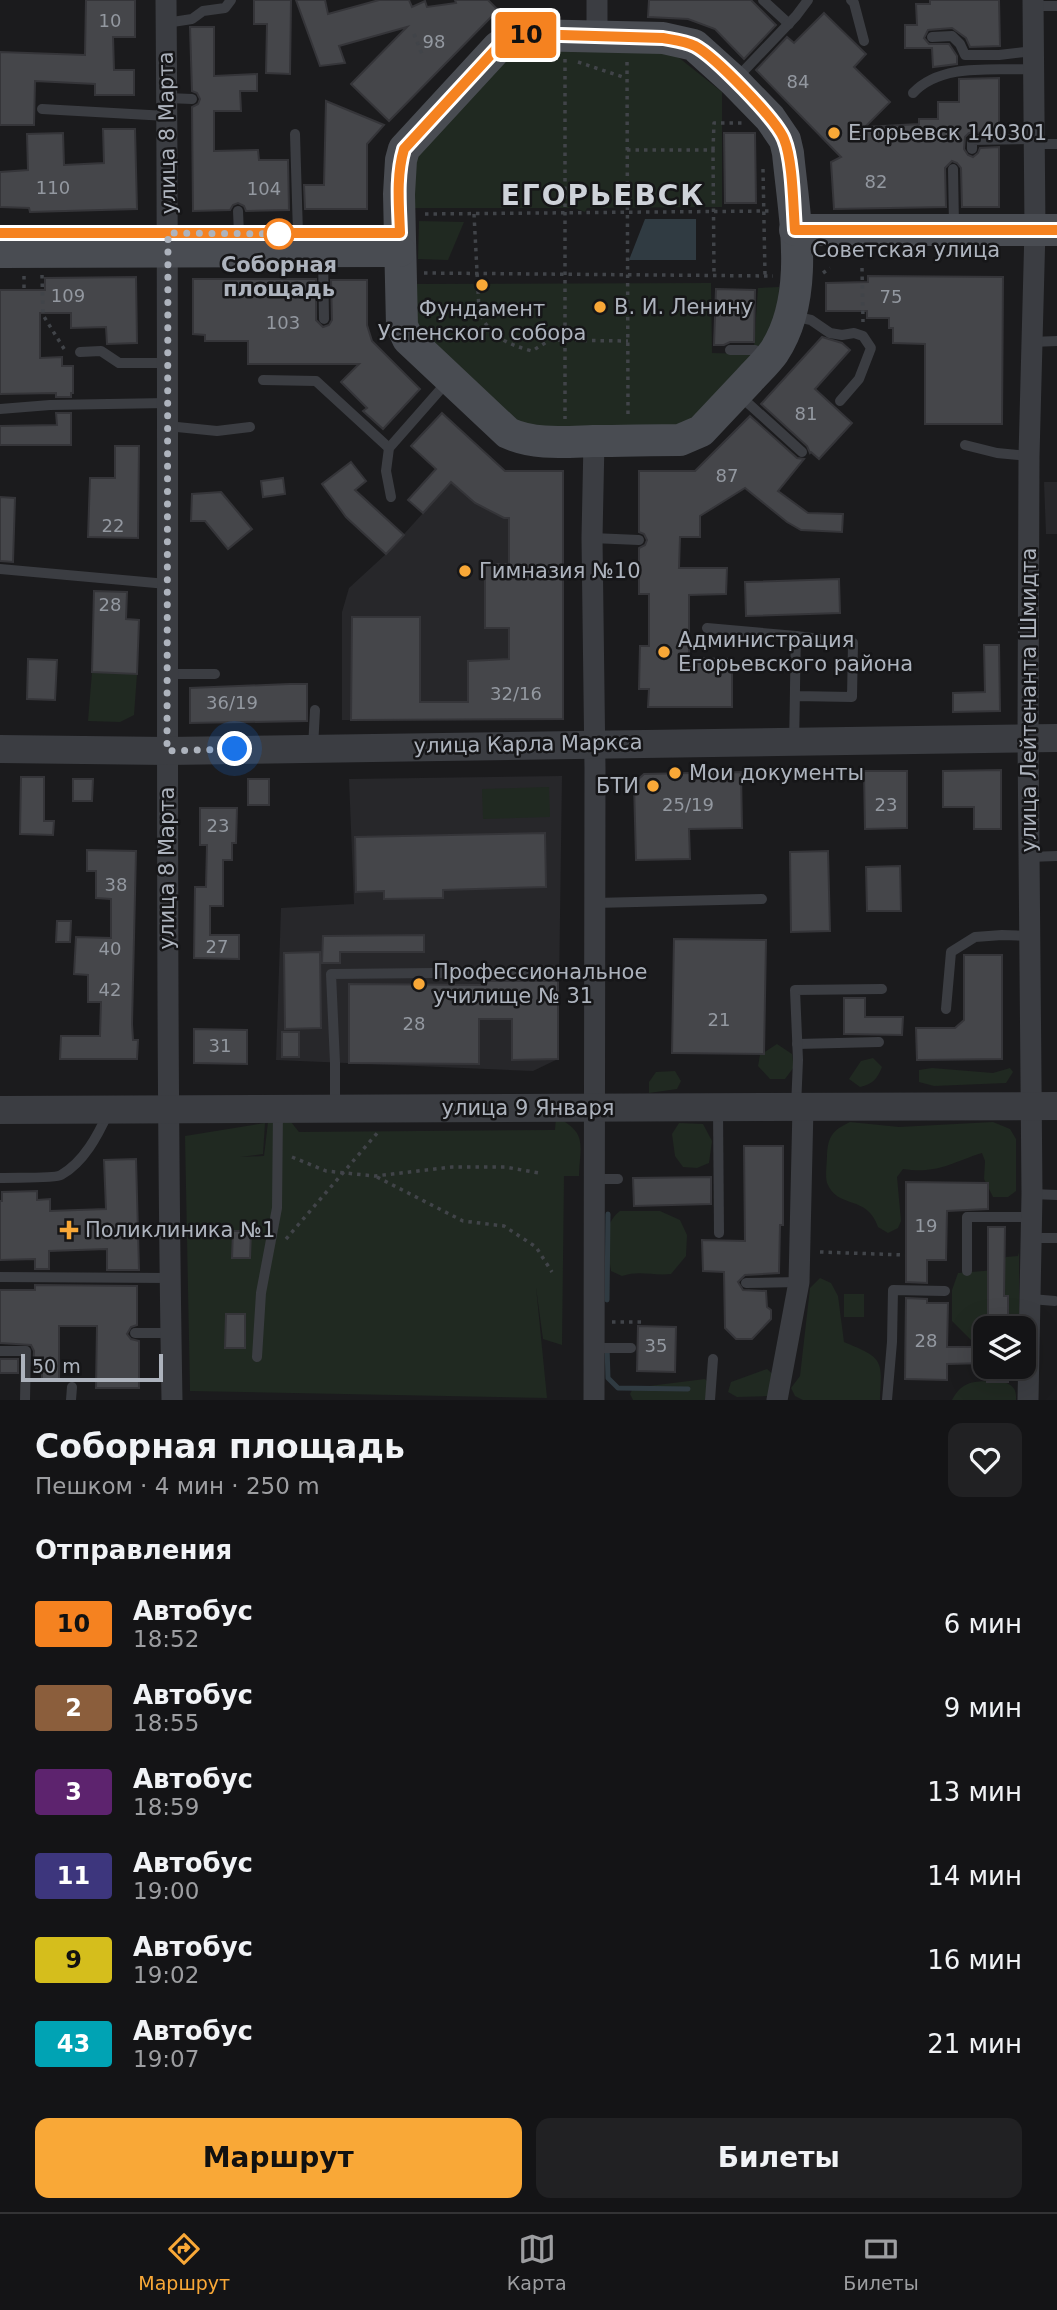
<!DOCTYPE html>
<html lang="ru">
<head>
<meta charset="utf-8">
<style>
	body { margin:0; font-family:"DejaVu Sans",sans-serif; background:#212123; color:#f1f3f6; height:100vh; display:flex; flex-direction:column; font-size:26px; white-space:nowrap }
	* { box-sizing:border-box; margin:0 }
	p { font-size:23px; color:#9d9ea1 }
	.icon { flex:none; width:38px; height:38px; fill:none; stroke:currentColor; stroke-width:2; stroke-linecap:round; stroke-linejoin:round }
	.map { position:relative; height:1400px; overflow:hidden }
	.sheet { display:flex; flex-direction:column; background:#141416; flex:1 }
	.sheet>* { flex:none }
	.badge { padding:0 14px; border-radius:5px; font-size:24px; line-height:46px }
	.tools { position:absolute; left:973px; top:1316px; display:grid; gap:14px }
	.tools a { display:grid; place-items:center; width:63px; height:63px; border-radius:14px; background:#141416; box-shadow:0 7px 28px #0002,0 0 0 2px #333335; font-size:35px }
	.scale { position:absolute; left:21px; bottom:18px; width:142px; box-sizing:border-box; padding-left:7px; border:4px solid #adb3bd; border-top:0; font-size:19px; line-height:24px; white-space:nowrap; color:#adb3bd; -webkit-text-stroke:5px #161618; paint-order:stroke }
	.you { position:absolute; width:35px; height:35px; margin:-18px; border:5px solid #fff; border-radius:50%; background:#1a73e8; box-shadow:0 0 0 10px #1a73e833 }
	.map>.badge { position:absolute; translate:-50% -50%; box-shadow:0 0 0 4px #fff }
	h2 { padding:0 35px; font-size:26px; line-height:63px }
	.round { display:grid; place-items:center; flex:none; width:74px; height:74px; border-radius:14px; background:#212123 }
	.overview { display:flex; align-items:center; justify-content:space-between; height:119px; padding:0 35px }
	h1 { font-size:33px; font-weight:600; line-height:52px }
	.cta { display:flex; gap:14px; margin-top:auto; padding:14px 35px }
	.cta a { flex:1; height:80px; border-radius:14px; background:#f9a837; color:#111; font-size:28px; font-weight:600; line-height:80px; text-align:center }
	.cta a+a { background:#212123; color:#f1f3f6 }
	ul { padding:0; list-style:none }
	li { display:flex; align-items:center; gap:21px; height:84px; padding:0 35px }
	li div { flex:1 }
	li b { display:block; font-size:26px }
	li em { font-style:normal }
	li .badge { min-width:77px; font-weight:700; text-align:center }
	.dock { display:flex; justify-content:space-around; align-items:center; height:98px; border-top:2px solid #333335; background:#141416; font-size:19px; color:#9d9ea1 }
	.dock a { display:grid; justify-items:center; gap:4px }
	.dock .selected { color:#f9a837 }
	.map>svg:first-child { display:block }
</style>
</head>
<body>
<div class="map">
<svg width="1057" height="1400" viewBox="0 0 1057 1400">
	<rect width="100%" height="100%" fill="#1b1b1d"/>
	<g fill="#27272a">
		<path d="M480,450L505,471H563L529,660L469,661V720H447V702H424L423,720H342V612L349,588L386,554Z"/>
		<path d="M1044,482H1057V534H1046Z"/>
		<path d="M562,776L558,1059L533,1071L276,1060L281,908L354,904L349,779Z"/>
	</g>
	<g fill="#202921">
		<path d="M528,48L673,53L722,92V207L587,208L585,212L575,208H411L412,158L496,62Z"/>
		<path d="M419,221L464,222L448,260L418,259Z"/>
		<path d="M711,283L712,353L754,354L695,426L519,427L421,336L412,313V284Z"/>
		<path d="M779,287L778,317L763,348L754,346L758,288Z"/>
		<path d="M92,672L137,674L134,715L120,722L88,721Z"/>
		<path d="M549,787L550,817L483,819L482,789Z"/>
		<path d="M777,1044L792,1054L794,1067L785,1079H770L758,1066L760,1055Z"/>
		<path d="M873,1058L882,1067C877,1079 873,1084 860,1087L849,1079L861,1061Z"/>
		<path d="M932,1068L993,1073L1010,1068L1013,1072L1006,1083L934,1086L919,1082V1070Z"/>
		<path d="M675,1071L681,1081L677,1089L649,1093V1082L656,1072Z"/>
		<path d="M556,1117C588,1133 580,1144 579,1176H564L562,1345L543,1339L536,1287L547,1398L190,1391L185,1136L265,1123L263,1154L240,1157L264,1156L268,1122H291L299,1132L555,1130Z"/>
		<path d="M850,1122L899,1127L993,1122L1010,1129L1016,1139V1191L1008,1197H993L984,1179L985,1161L982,1153C950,1163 938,1174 903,1169L897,1177L901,1221L898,1228L888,1233L878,1227C867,1194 838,1210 827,1183C825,1175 827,1163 827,1155C828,1136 833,1130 850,1122Z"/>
		<path d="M679,1123L703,1124L712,1141L709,1163L697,1168L683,1167L675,1156L672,1134Z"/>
		<path d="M620,1211H660L680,1220L687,1235L686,1256L671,1274C652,1276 640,1270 622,1276L611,1271C608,1247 600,1227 620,1211Z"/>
		<path d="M1019,1252V1328H985V1345L973,1342L952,1321V1290L958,1273L996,1270L1006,1257L1018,1256Z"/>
		<path d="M820,1278L831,1283L838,1296L844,1342C882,1358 883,1358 880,1400H803L795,1396L791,1388L800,1376L810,1288Z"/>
		<rect x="844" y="1294" width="20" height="23"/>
		<path d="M767,1369L778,1379L768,1396L737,1397L728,1392L731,1382Z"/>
		<path d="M705,1379L712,1386L710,1400H633L630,1394L633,1388Z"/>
		<path d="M1002,1381C1012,1385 1017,1388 1016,1400H952C964,1377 979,1382 1002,1381Z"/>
	</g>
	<path fill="#303b42" d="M645,219H696V260H629Z"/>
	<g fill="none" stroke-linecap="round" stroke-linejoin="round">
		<g stroke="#303b42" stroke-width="5">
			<path d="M607,1300L608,1214"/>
			<path d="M607,1347L608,1378L618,1388L688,1389"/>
		</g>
	</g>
	<g fill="#45464a" stroke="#353539" stroke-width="2">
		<path d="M86,0H135V37H113L114,70H134V95H95V84L35,81L34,125H0V52L85,55Z"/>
		<path d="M254,0H291L290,74L266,73L267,24H254Z"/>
		<path d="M296,0H325L328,14L379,0H409L412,7L425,1L427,7L456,3L455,0H488L498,10L389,121L351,84L407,27L339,46L345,63L320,66Z"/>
		<path d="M649,0H751L776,25L744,59L715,29L688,19L648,17Z"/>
		<path d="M930,0H999L1000,46L970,47L966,38L952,28L928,30L924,38L929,44H949L957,56V64L933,67L932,48H905V25H917L916,4H930Z"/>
		<path d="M824,13L866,54L854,67L890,102L865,127L919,124V119H938V102H959V79L999,78V132L969,133L965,137L964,149L968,155L973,157L978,153L980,148L999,147V207H962L961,168L957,163L952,161L945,168L946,207L834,209L831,162L841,157L756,70L787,37L794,43Z"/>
		<path d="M190,27H214V76L257,74V91H240L241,111H214V151L258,150L259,160H288L289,210L246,211L244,206L238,203L233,205L230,210L193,211L192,107L198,104L200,99L197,93L192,91Z"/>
		<path d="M326,101L384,125L367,144V209H305L304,185H324Z"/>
		<path d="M103,129H135L137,209L30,212L29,208L0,207V172L28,170L27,134L63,133L64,165L104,163Z"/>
		<path d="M724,133H755L756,203H725Z"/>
		<path d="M868,276L1003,277L1002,424H925V344L893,343V328H889V318H867V311H826V283L868,282Z"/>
		<path d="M136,277L137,343L107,344L106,327L71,328V313H40V358L62,357V366H73V393H71V397H56V393L0,394V290H45V278Z"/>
		<path d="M193,279H316V320L323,327L329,325L332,320L331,280H367V325L372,341L420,389L383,429L363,411L367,408L341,382L359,364H248V341H205V335L193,334Z"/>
		<path d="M716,289L755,290L754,342H730L724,345H714Z"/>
		<path d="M822,337L842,343L850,350L815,389L852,423L819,459L811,452L810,453L807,446L761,404Z"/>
		<path d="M56,413H71V445H0V426L57,425Z"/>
		<path d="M442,413L505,471H563V719L351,720L352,617H420V702H468V661L509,659V628H485V564H509V518H504L475,503L451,482L423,513L408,500L436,469L411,446Z"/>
		<path d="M750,416L797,458L804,459L778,491L808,513L843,514L842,532L801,530L787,522L745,488L700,516V537H680L679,568H727L726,594L689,595V658L732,659V707H648L649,689H639L640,646H649V594H639V548L645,545L647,540L644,534L639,532V471H695Z"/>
		<path d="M115,446H139L138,538L88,537L90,478H115Z"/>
		<path d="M351,462L366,481L355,490L404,535L386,554L346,517L322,484Z"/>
		<path d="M283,478L285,494L263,497L261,481Z"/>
		<path d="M221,492L252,529L228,549L205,521H191L192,494Z"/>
		<path d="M0,497L15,498L13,562L0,561Z"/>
		<path d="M839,579L840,613L746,616L745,582Z"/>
		<path d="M94,591L127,592L126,619L139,620L137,674L92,672Z"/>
		<path d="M984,645H999L1000,711L953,712V693L985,692Z"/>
		<path d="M28,659L57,660L55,700L27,699Z"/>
		<path d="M289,684H307V721L190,723V688Z"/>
		<path d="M1001,770V829H974V807H943V771Z"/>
		<path d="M864,771H907V828L865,829Z"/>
		<path d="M741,772L742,828L689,829L690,859L636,860L634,783L644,774Z"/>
		<path d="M21,777H44V821H54L53,835L20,834Z"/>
		<path d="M73,779H93L92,801H73Z"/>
		<rect x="248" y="779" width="21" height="26"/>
		<path d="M200,808H237L236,843H232V860H223V906H210V935H239V959L194,958L195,887H206L207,845H200Z"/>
		<path d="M545,833L546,887L443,890V898L384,899V891L356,892L355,837Z"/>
		<path d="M87,850L136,851L132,1024L133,1040H138L137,1059H60L61,1036H100L101,1002H88V975L74,974L76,937L111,938V899L96,898V871H87Z"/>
		<path d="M828,851L830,931L791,932L790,852Z"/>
		<path d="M900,866L901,911H867L866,867Z"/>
		<path d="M57,921H71L70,942H56Z"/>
		<path d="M424,935V952H340V963H322L323,936Z"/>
		<path d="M674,939L766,940L764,1054L672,1053Z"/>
		<path d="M320,952L321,1028L285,1029L284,953Z"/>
		<path d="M964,955H1002V1059L917,1060L916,1028H955L964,1020Z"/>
		<path d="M486,981H558V1059L512,1060V1019H479V1064L349,1063V984L486,985Z"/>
		<path d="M844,998H865V1017H903L902,1035L844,1034Z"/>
		<path d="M194,1029L247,1030V1064L194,1063Z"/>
		<rect x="282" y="1032" width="17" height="25"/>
		<path d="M744,1146H783V1225H780L779,1273L745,1275L738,1282L743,1290L766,1291L767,1307L771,1310V1319L752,1339H736L725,1328L724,1272L703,1271L702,1240L745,1241Z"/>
		<path d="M136,1159L139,1270H107V1249L49,1251V1269H35V1259L0,1260V1201H2V1192L37,1191V1200L50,1199V1211L106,1209L104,1160Z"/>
		<path d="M711,1177V1204L634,1206L633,1178Z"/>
		<path d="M906,1182L988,1183V1209L947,1211L946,1260H927V1283L906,1282Z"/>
		<path d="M988,1227H1005L1004,1296H1008V1328H988Z"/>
		<path d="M233,1231H251L250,1258H232Z"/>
		<path d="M35,1285L137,1286V1325L131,1327L127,1334L131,1339L139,1341V1388H96L97,1326H59V1380H42V1373H33L34,1351L31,1345L0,1343V1290H35Z"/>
		<path d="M906,1298L927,1299V1303H948L947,1347H985V1363L947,1364V1380L905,1379Z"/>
		<path d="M226,1314H245V1348H225Z"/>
		<path d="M638,1326L676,1327L675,1372L637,1371Z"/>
		<rect x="0" y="1359" width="18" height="14"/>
		<rect x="987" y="1367" width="21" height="15"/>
	</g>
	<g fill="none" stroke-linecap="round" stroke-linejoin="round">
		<g stroke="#414449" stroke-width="3.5" stroke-dasharray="3.5 5" stroke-linecap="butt">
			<path d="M414,34L422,54"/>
			<path d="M565,59V419"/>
			<path d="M578,62L626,78"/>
			<path d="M627,62L628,415"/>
			<path d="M627,150H713L714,275"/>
			<path d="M713,150L714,123H742"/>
			<path d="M763,169L765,275"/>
			<path d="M425,214L770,211"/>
			<path d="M474,214L479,310C488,336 507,344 532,351L550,340L628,341"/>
			<path d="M862,268L863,322"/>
			<path d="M424,273L773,276"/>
			<path d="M823,273L830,268"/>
			<path d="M42,275L43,315L66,352"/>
			<path d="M24,276V290"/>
			<path d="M292,1157L326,1171L375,1176L452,1167H505L539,1173"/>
			<path d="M377,1177L463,1221L504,1226L536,1247L552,1272"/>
			<path d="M286,1239L379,1131"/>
			<path d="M820,1252L905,1255"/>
			<path d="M612,1322H642"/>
		</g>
		<g stroke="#3b3d42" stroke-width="10">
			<path d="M763,0L789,24"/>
			<path d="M851,0L854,3L864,41"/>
			<path d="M1033,6H1057"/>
			<path d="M166,23L192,19L203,11L225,8L231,0"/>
			<path d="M932,37L952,36L960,44L965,55H999L1033,51"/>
			<path d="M736,79L796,16L808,0"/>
			<path d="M913,93C942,62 995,71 1033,69"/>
			<path d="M167,98L192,99"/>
			<path d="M42,109L167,116"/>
			<path d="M295,134L298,234"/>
			<path d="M1034,144H1057"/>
			<path d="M972,149V140L1034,139"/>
			<path d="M953,169L954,226"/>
			<path d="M238,211L239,234"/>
			<path d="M323,255L324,319"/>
			<path d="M793,316L811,320L830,333L842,335L854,333L863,336L871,348L859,379L840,401"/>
			<path d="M1032,342L1057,341"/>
			<path d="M730,350H755L766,357"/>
			<path d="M80,352L101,351L119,363H167"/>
			<path d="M263,380L316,381L389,448"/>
			<path d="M739,395L802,452"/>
			<path d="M0,409L50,405L167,403"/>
			<path d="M167,426L217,431L250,427"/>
			<path d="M965,445L997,453L1029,456"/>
			<path d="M391,497L386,471L389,448L447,382"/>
			<path d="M592,538L639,540"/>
			<path d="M0,569L167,584"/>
			<path d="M707,628L796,636"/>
			<path d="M167,674H215"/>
			<path d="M794,741C795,706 795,671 796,636L853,643L852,697L795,696"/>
			<path d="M313,748L315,710"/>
			<path d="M1029,857L1057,856"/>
			<path d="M594,903L762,899"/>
			<path d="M946,1009L951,952L975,937L1002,935L1029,936"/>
			<path d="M797,1044L879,1042"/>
			<path d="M796,1107L798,1060L795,990L882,989"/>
			<path d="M335,1108V1063L331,974L545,972"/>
			<path d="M718,1110L719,1233"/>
			<path d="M0,1178C12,1177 54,1179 61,1175C84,1162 98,1135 108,1113"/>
			<path d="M594,1179H618"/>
			<path d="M1032,1194L1057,1195"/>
			<path d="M1031,1238H1057"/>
			<path d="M967,1271V1217H1032"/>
			<path d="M0,1277L170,1278"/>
			<path d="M746,1283L799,1282"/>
			<path d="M1031,1299L1055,1301"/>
			<path d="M135,1333H171"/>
			<path d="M593,1348H631"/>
			<path d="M0,1351H26L25,1400"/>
			<path d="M257,1357L261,1293L277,1208L278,1111"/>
			<path d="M71,1400L72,1387"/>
			<path d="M710,1400L713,1359"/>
			<path d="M887,1400L892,1342L893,1290L945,1291"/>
		</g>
		<g stroke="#3b3d42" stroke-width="21">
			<path d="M166,0C170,467 164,933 172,1400"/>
			<path d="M597,0V36"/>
			<path d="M594,1400L595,769L592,538L594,441"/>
			<path d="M777,1400L799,1282L803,1107"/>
			<path d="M1028,1400L1032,1194L1028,738L1029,456L1035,229L1033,0"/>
		</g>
		<g stroke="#3b3d42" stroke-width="28">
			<path d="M0,749L167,751L1057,738"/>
			<path d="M0,1110L1057,1106"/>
		</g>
		<g stroke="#494c52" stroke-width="32">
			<path d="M527,35L663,38L694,45L734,81L770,118L785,140L788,153C794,216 811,296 774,352C767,362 757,371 749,380C733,397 717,414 701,431L680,440C651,440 622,441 593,441C563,442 535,445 508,433L408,339L402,326L399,194L401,160L404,149L498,47L507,41Z"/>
			<path d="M795,230H1057"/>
			<path d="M0,252L400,251"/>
		</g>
	</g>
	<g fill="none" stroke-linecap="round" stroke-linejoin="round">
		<g stroke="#fff" stroke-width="16">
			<path id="line" d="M0,233H400C399,205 396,176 404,149L498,47L507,41L527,34L663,38C674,40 685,41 695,46C714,56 776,119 784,139C793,161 793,205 795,230H1057"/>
		</g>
		<use href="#line" stroke="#f58220" stroke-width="10"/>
		<path stroke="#adb3bd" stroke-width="7" stroke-dasharray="0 12.6" d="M235,749L167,751L168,233L279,234"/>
	</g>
	<g fill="#f9a837" stroke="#161618" stroke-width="2.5">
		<circle cx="834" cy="133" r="7"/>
		<circle cx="482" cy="285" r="7"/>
		<circle cx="600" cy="307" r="7"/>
		<circle cx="465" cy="571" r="7"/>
		<circle cx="664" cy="652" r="7"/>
		<circle cx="675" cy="773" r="7"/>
		<circle cx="653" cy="786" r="7"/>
		<circle cx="419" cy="984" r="7"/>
		<path d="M65.5 1219.5h7v7h7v7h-7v7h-7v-7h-7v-7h7z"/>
	</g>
	<circle fill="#fff" stroke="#f58220" stroke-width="3.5" cx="279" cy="234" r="14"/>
	<g text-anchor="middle" stroke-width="5" stroke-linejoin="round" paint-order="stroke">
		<g font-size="18" fill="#9398a0">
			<text x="110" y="27">10</text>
			<text x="434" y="48">98</text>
			<text x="798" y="88">84</text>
			<text x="876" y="188">82</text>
			<text x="53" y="194">110</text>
			<text x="264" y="195">104</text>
			<text x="68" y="302">109</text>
			<text x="891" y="303">75</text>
			<text x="283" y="329">103</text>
			<text x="806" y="420">81</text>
			<text x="727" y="482">87</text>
			<text x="113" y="532">22</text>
			<text x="110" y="611">28</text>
			<text x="516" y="700">32/16</text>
			<text x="232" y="709">36/19</text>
			<text x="688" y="811">25/19</text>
			<text x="886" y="811">23</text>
			<text x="218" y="832">23</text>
			<text x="116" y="891">38</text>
			<text x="217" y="953">27</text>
			<text x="110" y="955">40</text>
			<text x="110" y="996">42</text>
			<text x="719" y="1026">21</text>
			<text x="414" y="1030">28</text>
			<text x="220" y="1052">31</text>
			<text x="926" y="1232">19</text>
			<text x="926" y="1347">28</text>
			<text x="656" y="1352">35</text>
		</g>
		<g font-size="21" fill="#adb3bd" stroke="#161618">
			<text transform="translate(167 133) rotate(-91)" y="7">улица 8 Марта</text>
			<text x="906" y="257">Советская улица</text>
			<text transform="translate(1029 700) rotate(-90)" y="7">улица Лейтенанта Шмидта</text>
			<text transform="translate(528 744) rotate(-1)" y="7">улица Карла Маркса</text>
			<text transform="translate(167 868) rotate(-90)" y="7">улица 8 Марта</text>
			<text x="528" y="1115">улица 9 Января</text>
		</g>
		<g font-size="21" fill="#adb3bd" stroke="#161618" text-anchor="start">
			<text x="848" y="140">Егорьевск 140301</text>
			<text x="614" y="314">В. И. Ленину</text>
			<text x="482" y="316" text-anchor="middle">Фундамент<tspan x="482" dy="24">Успенского собора</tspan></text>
			<text x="479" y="578">Гимназия №10</text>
			<text x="678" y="647">Администрация<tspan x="678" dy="24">Егорьевского района</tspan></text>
			<text x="689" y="780">Мои документы</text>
			<text x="639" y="793" text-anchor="end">БТИ</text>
			<text x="433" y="979">Профессиональное<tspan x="433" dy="24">училище № 31</tspan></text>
			<text x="85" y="1237">Поликлиника №1</text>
		</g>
		<g font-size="21" font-weight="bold" fill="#adb3bd" stroke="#161618">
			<text x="279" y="272">Соборная<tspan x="279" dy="24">площадь</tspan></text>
		</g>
		<g font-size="28" font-weight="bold" letter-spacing="2" fill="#ced2d9" stroke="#161618">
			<text x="603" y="205">ЕГОРЬЕВСК</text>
		</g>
	</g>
</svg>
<div class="tools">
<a><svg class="icon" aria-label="layers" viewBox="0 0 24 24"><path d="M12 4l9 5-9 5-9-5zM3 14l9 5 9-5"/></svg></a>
</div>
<div class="scale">50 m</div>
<div class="you" style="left:235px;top:749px"></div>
<b class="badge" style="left:526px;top:35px;background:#f58220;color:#111">10</b>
</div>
<section class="sheet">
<div class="overview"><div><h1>Соборная площадь</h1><p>Пешком · 4 мин · 250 m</p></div><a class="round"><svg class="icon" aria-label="heart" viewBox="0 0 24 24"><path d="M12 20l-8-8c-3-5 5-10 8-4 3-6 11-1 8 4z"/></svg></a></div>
<h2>Отправления</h2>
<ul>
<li><span class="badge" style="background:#f58220;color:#111">10</span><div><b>Автобус</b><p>18:52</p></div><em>6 мин</em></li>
<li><span class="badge" style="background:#8b5e3c;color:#fff">2</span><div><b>Автобус</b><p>18:55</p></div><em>9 мин</em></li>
<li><span class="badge" style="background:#5d236e;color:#fff">3</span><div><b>Автобус</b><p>18:59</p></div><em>13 мин</em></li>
<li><span class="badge" style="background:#3d367d;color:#fff">11</span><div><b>Автобус</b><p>19:00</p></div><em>14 мин</em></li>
<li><span class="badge" style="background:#d5be1c;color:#111">9</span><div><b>Автобус</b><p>19:02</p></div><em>16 мин</em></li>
<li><span class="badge" style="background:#00a3b4;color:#fff">43</span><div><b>Автобус</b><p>19:07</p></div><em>21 мин</em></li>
</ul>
<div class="cta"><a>Маршрут</a><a>Билеты</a></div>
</section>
<nav class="dock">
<a class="selected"><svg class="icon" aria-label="directions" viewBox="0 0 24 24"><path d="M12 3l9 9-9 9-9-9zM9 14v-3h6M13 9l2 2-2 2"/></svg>Маршрут</a>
<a><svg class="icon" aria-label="map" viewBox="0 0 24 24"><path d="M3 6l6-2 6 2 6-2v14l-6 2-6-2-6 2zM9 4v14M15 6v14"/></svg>Карта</a>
<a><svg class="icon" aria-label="tickets" viewBox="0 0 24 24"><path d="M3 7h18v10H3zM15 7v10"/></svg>Билеты</a>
</nav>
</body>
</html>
